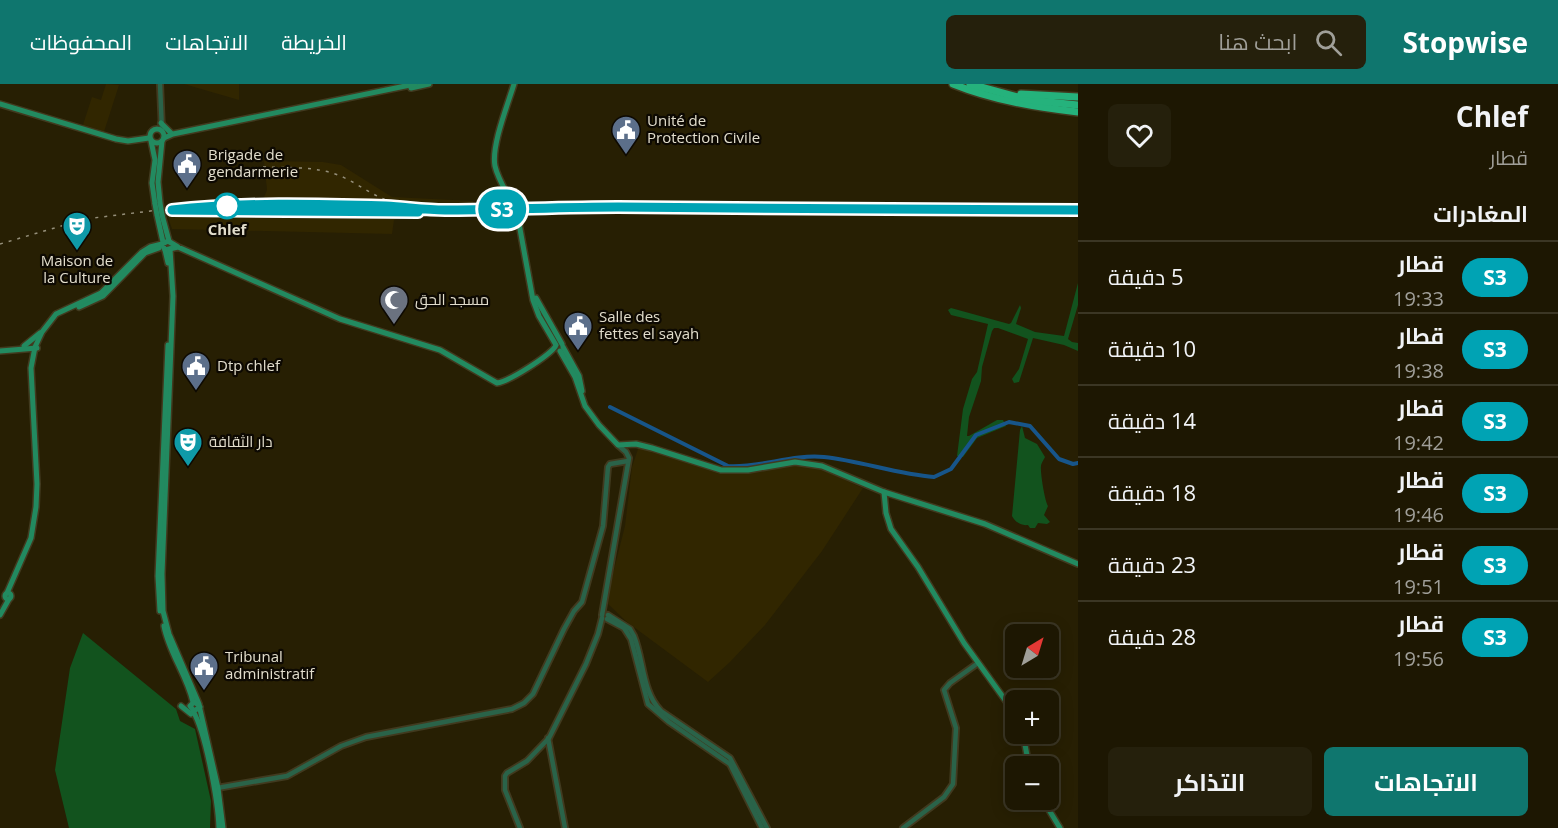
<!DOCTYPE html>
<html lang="ar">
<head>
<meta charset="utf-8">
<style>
	body { margin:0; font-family:"Open Sans",Cairo,sans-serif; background:#25200c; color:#f1f3f6; direction:rtl; height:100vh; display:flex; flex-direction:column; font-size:22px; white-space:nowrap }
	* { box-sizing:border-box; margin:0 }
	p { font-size:20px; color:#a09f99 }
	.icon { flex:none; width:33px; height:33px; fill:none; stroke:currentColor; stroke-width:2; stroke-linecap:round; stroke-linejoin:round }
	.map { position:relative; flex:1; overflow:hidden; direction:ltr }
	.drawer { display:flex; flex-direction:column; background:#1d1702; width:480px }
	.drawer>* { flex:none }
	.badge { padding:0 12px; border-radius:20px; font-size:21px; line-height:39px }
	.needle { width:39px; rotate:38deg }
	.tools { position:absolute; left:1005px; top:540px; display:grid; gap:12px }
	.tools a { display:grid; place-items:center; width:54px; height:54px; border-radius:9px; background:#1d1702; box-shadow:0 3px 15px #0003,0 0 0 2px #3b3624; font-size:30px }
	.map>.badge { position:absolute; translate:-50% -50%; box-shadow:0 0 0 3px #fff }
	h2 { padding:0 30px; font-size:22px; line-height:54px }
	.round { display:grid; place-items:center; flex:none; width:63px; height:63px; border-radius:9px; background:#25200c }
	.summary { display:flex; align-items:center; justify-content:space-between; height:102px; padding:0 30px }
	h1 { font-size:28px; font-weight:700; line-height:45px }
	.button { display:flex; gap:12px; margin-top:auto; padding:12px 30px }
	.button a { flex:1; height:69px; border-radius:9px; background:#0f766e; color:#fff; font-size:24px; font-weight:700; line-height:69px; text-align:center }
	.button a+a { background:#25200c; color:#f1f3f6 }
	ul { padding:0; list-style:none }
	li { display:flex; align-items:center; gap:18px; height:72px; padding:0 30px; border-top:2px solid #3b3624 }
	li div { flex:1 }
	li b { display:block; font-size:22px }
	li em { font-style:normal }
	li .badge { min-width:66px; font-weight:700; text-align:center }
	header { display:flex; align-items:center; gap:36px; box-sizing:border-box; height:84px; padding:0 30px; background:#0f766e; color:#fff }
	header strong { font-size:28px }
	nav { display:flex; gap:33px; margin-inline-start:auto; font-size:21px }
	.search { width:420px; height:54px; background:#25200c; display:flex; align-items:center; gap:15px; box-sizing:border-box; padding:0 21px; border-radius:9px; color:#a09f99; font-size:22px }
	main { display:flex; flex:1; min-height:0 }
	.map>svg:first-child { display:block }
</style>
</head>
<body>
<header>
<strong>Stopwise</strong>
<div class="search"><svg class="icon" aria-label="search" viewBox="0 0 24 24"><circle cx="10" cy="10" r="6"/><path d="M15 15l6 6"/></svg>ابحث هنا</div>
<nav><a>الخريطة</a><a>الاتجاهات</a><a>المحفوظات</a></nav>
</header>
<main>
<section class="drawer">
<div class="summary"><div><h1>Chlef</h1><p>قطار</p></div><a class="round"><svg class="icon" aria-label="heart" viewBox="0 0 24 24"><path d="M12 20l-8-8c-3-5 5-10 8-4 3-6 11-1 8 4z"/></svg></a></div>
<h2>المغادرات</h2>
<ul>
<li><span class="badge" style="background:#00a3b4;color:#fff">S3</span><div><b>قطار</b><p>19:33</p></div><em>5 دقيقة</em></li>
<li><span class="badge" style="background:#00a3b4;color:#fff">S3</span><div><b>قطار</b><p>19:38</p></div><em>10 دقيقة</em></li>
<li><span class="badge" style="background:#00a3b4;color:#fff">S3</span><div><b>قطار</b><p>19:42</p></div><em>14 دقيقة</em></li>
<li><span class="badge" style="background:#00a3b4;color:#fff">S3</span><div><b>قطار</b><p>19:46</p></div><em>18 دقيقة</em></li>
<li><span class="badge" style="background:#00a3b4;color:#fff">S3</span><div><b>قطار</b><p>19:51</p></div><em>23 دقيقة</em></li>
<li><span class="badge" style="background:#00a3b4;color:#fff">S3</span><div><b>قطار</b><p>19:56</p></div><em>28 دقيقة</em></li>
</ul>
<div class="button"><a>الاتجاهات</a><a>التذاكر</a></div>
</section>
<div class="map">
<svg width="1078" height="744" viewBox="0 0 1078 744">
	<rect width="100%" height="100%" fill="#271f03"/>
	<g fill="#312600">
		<path d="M106,0L119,1L103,51L82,44L92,13L101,16Z"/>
		<path d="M184,0H239V16Z"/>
		<path d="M264,77L323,78L341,81L392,113L473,117L475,129L400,133L394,136L392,150L172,145L164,122L262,118L267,106Z"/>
		<path d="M639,362L719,388L738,390L800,381L818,384L863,404L822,467L765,541L730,578L708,598L627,538L608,520L610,501L625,442L632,383Z"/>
	</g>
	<g fill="#12531e">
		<path d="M1078,199V221L1068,255L1072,258L1078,259V267L1064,261L1033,254L1019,298L1014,299L1012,295L1019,285L1028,255L998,244H994L992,247L982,283L981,297L969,333L967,352H969L997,336H1003L1006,342L977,354L963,373L957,372L963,325L972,295L977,288L988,240L951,231L948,226L951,224L1009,240L1011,239L1020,221L1021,224L1016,240L1035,248L1064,252Z"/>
		<path d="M1022,342L1025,354L1037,360L1045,373C1044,375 1041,380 1041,382C1040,388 1045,418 1048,422L1044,431L1050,438L1047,440L1038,439L1035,444H1030L1028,441C1021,442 1015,438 1012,432L1020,346Z"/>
		<path d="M83,549L176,625L180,637L195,645L211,717L210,744H69L55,686L70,584Z"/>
	</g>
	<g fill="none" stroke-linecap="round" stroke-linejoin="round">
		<path stroke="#17558a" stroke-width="4" d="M610,323L728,382C761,384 791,370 824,373C861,377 897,390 934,393L951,385L976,351L1009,338L1030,342L1059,375L1073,380L1078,379"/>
		<g stroke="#413a1f" stroke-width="8">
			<g id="tertiary">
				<path d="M160,0L162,47"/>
				<path d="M602,531L629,374L626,368L618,361"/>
				<path d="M608,531L630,545L634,552C644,577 642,608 661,627L730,674L767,744"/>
				<path d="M607,535L624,544L631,555L648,620L669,638L730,680L762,744"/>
				<path d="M548,654L565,744"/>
				<path d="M217,704L287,692L341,662L366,653L512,625L524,619L533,610L564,545L574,527L582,518L603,442L608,383L610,380L628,377"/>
				<path d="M520,744L505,706V692L507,689L527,677L549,654L586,580L598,550L602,534"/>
				<path d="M903,744L944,713L953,700L956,644L944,606L950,599L978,579"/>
			</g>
		</g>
		<g stroke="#413a1f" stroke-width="8">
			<g id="secondary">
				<path d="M514,0C508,20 491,62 495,82C499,100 513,116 518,134L533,216L539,232L556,261"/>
				<path d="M411,4L429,0"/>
				<path d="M0,20L116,55L128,57L149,54"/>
				<path d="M161,39L171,49"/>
				<circle cx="157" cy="52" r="7"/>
				<path d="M164,54L173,50L415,0"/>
				<path d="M151,57L155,76L152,99L155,120"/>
				<path d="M160,119L158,98L162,57"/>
				<path d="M157,131L163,158"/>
				<path d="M162,131L169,157"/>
				<path d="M178,163L165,166L162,160L168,157L178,163L340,235L440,266L497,299C510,297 547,273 555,263"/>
				<path d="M170,165L173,212L162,490L163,527L169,550L199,620"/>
				<path d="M165,166L168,179"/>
				<path d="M536,214L562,260"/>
				<path d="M79,223L103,212L145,169L159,164"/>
				<path d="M24,262L40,249"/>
				<path d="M563,263L579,292L582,307"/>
				<path d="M0,267L37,264"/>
				<path d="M560,267L575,293L585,322L599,341L618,361L636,360L652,364L721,386H748L795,378L822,382L884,408L985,440L1078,480"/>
				<path d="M884,408L886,429L891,445L918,483L964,559L1016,631"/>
				<circle cx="8" cy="512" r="3"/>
				<path d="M7,509L31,454L36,423L37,400L31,284L35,263L42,248L56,230L101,209L142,168L150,163L162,160"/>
				<path d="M160,527L158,492L168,261"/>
				<path d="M0,531L9,515"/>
				<path d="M164,542C169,569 187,591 193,618"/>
				<path d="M181,622L191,630"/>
				<path d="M200,623L194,627L190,622L194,618L199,621L218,704L223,744"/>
				<path d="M193,627C206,649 218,717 219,744"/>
				<path d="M1023,650L1029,682"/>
				<path d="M1043,716L1060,744"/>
			</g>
		</g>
		<g stroke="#413a1f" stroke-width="10">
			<g id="trunk">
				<path d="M953,0C993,16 1035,23 1078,28"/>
				<path d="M970,0L1029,16L1078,21"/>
				<path d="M1021,10L1078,13"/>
			</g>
		</g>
		<use href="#tertiary" stroke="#2a6349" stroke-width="4.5"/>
		<use href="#secondary" stroke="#228a60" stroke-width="5"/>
		<use href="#trunk" stroke="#25b27c" stroke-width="7"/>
		<g stroke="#958f7a" stroke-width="1.5" stroke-dasharray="3 6" stroke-linecap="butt">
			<path d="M263,83C288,84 314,82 338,91C356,98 371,111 389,117"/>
			<path d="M222,128L394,131L411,129"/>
			<path d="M0,160L85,135L175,124L227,120H350L445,123L759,121L886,124L1078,123"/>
		</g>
		<g stroke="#413a1f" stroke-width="8" stroke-linecap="butt">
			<g id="secondary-bridge">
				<path d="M160,119L162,131"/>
				<path d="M155,120L157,131"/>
			</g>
		</g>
		<use href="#secondary-bridge" stroke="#228a60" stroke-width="5"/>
	</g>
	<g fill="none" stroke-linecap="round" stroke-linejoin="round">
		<g stroke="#fff" stroke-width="14">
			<path id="line" d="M418,128L172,126C242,118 315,120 386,122C406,123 425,126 445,126C503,126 560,123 618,123C771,124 925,126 1078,126"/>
		</g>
		<use href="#line" stroke="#00a3b4" stroke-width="9"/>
	</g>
	<defs>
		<g id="civic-pin" transform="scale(1.5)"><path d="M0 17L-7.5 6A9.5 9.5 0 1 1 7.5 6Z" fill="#5c6f8a" stroke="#0d0902"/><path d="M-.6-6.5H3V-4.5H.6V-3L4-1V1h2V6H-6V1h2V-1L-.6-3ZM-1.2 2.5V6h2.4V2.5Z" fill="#fff"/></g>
		<g id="theatre-pin" transform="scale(1.5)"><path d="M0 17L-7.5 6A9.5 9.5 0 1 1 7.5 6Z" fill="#0f9aa8" stroke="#0d0902"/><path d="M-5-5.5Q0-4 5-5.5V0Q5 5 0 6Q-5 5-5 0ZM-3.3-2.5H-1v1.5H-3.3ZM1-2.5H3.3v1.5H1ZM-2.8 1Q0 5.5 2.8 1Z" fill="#fff"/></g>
		<g id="mosque-pin" transform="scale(1.5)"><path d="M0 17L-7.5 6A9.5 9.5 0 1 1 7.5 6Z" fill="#6b7280" stroke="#0d0902"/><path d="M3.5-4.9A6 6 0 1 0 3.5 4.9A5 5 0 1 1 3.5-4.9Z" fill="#fff"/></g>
	</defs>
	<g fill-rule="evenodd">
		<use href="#civic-pin" x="626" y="46"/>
		<use href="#civic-pin" x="187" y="80"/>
		<use href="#theatre-pin" x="77" y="142"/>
		<use href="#mosque-pin" x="394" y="216"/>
		<use href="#civic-pin" x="578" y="242"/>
		<use href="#civic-pin" x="196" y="282"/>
		<use href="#theatre-pin" x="188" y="358"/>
		<use href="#civic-pin" x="204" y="582"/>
	</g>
	<circle fill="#fff" stroke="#00a3b4" stroke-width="3" cx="227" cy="122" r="12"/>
	<g text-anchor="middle" stroke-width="4.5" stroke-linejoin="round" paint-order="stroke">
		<g font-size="15" fill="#e2ddcc" stroke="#0d0902" text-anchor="start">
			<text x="647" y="42">Unité de<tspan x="647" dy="17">Protection Civile</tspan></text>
			<text x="208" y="76">Brigade de<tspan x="208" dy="17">gendarmerie</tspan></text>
			<text x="77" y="182" text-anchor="middle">Maison de<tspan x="77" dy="17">la Culture</tspan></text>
			<text x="415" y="221">مسجد الحق</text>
			<text x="599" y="238">Salle des<tspan x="599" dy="17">fettes el sayah</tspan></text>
			<text x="217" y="287">Dtp chlef</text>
			<text x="209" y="363">دار الثقافة</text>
			<text x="225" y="578">Tribunal<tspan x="225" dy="17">administratif</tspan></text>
		</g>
		<g font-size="15" font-weight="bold" fill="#e2ddcc" stroke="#0d0902">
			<text x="227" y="151">Chlef</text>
		</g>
	</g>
</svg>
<div class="tools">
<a><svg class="needle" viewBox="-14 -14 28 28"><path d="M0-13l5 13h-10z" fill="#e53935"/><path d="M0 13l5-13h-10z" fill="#a09f99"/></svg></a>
<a>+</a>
<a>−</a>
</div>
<b class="badge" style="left:502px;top:125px;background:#00a3b4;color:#fff">S3</b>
</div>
</main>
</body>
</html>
